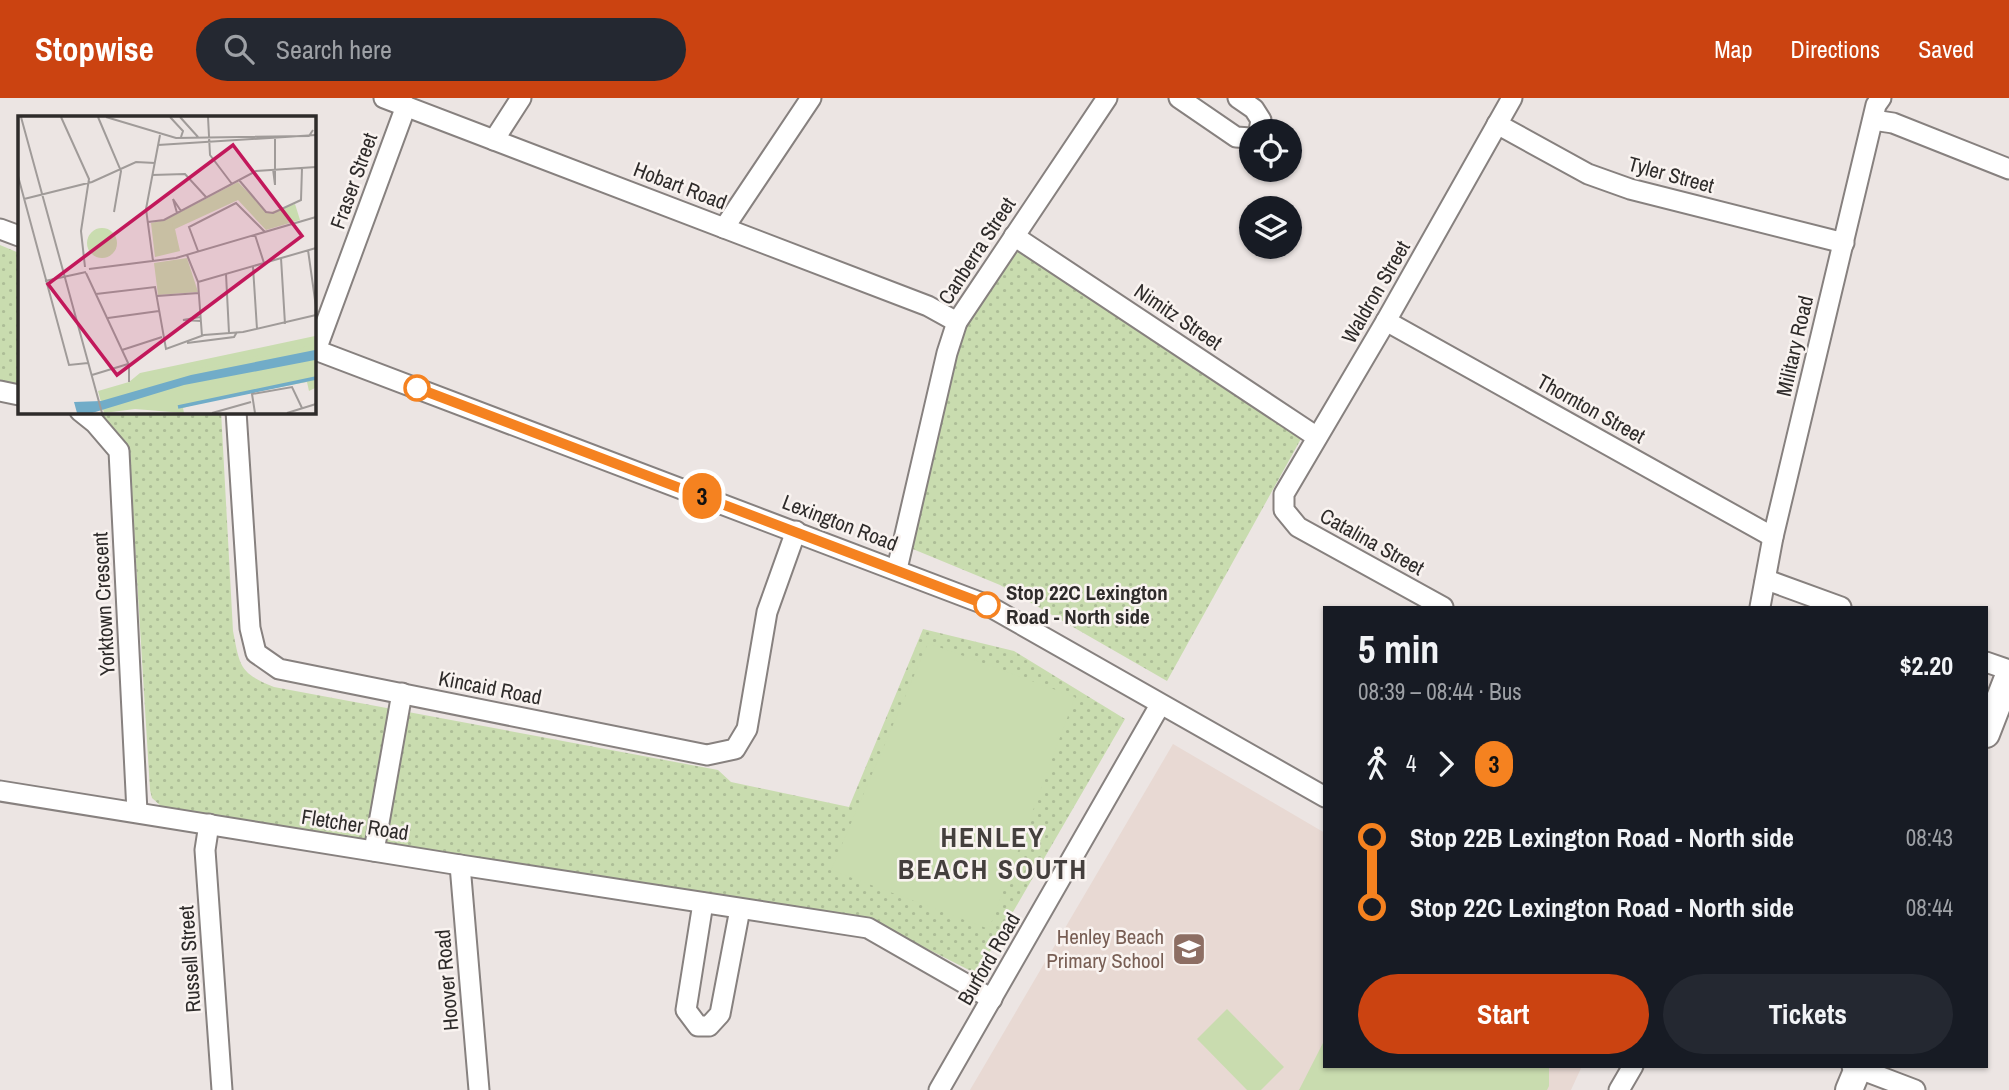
<!DOCTYPE html>
<html lang="en">
<head>
<meta charset="utf-8">
<style>
	body { margin:0; font-family:"Archivo Narrow",sans-serif; background:#242831; color:#f1f3f6; height:100vh; display:flex; flex-direction:column; font-size:26px; white-space:nowrap }
	* { box-sizing:border-box; margin:0 }
	p { font-size:23px; color:#9ea1a6 }
	.icon { flex:none; width:38px; height:38px; fill:none; stroke:currentColor; stroke-width:2; stroke-linecap:round; stroke-linejoin:round }
	.map { position:relative; flex:1; overflow:hidden }
	.drawer { position:absolute; left:1323px; top:508px; width:665px; height:462px; display:flex; flex-direction:column; background:#171b24; border-radius:0px; box-shadow:0 2px 5px #0004 }
	.drawer>* { flex:none }
	.badge { padding:0 14px; border-radius:23px; font-size:24px; line-height:46px }
	.buttons { position:absolute; left:1239px; top:21px; display:grid; gap:14px }
	.buttons a { display:grid; place-items:center; width:63px; height:63px; border-radius:50%; background:#171b24; box-shadow:0 2px 5px #0004; font-size:35px }
	.map>.badge { position:absolute; translate:-50% -50%; box-shadow:0 0 0 4px #fff }
	.legs { display:flex; align-items:center; gap:10px; height:77px; padding:0 35px; font-size:23px }
	.legs p { margin-inline-start:auto }
	.summary { display:flex; align-items:center; justify-content:space-between; height:119px; padding:0 35px }
	h1 { font-size:38px; font-weight:800; line-height:52px }
	.action { display:flex; gap:14px; margin-top:auto; padding:14px 35px }
	.action a { flex:1; height:80px; border-radius:42px; background:#cb4311; color:#fff; font-size:28px; font-weight:800; line-height:80px; text-align:center }
	.action a+a { background:#242831; color:#f1f3f6 }
	ul { padding:0 35px; list-style:none }
	li { display:flex; align-items:center; gap:24px; height:70px; font-size:26px }
	li i { display:grid; place-items:center; width:10px; height:100%; margin:0 9px; background:currentColor }
	li i::after { content:''; width:18px; height:18px; margin:-9px; border:5px solid; border-radius:50%; background:#171b24 }
	li p { margin-inline-start:auto }
	li:first-child i { background:linear-gradient(#0000 50%,currentColor 0) }
	li:last-child i { background:linear-gradient(currentColor 50%,#0000 0) }
	header { display:flex; align-items:center; gap:42px; box-sizing:border-box; height:98px; padding:0 35px; background:#cb4311; color:#fff }
	header strong { font-size:33px }
	nav { display:flex; gap:38px; margin-inline-start:auto; font-size:24px }
	.search { width:490px; height:63px; background:#242831; display:flex; align-items:center; gap:18px; box-sizing:border-box; padding:0 24px; border-radius:38px; color:#9ea1a6; font-size:26px }
	.map>svg:first-child { display:block }
</style>
</head>
<body>
<header>
<strong>Stopwise</strong>
<div class="search"><svg class="icon" aria-label="search" viewBox="0 0 24 24"><circle cx="10" cy="10" r="6"/><path d="M15 15l6 6"/></svg>Search here</div>
<nav><a>Map</a><a>Directions</a><a>Saved</a></nav>
</header>
<div class="map">
<svg width="2009" height="992" viewBox="0 0 2009 992">
	<defs>
		<pattern id="grass-dots" width="8" height="8" patternUnits="userSpaceOnUse" patternTransform="scale(1.75)"><rect width="8" height="8" fill="#c9dcaf"/><path d="M2 2h.1M6 6h.1" fill="none" stroke="#adbd97" stroke-width="1.8" stroke-linecap="round"/></pattern>
	</defs>
	<rect width="100%" height="100%" fill="#ece5e3"/>
	<path fill="#e8d9d3" d="M1173,646L1325,735V968H1582L1571,992H970Z"/>
	<g fill="url(#grass-dots)">
		<path d="M0,147L19,155V290L0,286Z"/>
		<path d="M1017,152L1302,339L1167,583L1000,487L908,449L958,241Z"/>
		<path d="M93,313H221L233,533C240,568 239,575 274,589L718,672L731,684L849,709L923,531L1014,553L1125,621L977,876L868,821L163,710L152,700L150,692L130,367L123,348Z"/>
	</g>
	<g fill="#c9dcaf">
		<path d="M928,545L1075,599L989,831L831,772Z"/>
		<path d="M1227,911L1284,969L1261,992H1247L1197,941Z"/>
		<path d="M1325,941V968H1549V988L1547,992H1299Z"/>
	</g>
	<g fill="none" stroke-linecap="round" stroke-linejoin="round">
		<g stroke="#87817f" stroke-width="23">
			<g id="minor">
				<path d="M384,0L928,208L957,224"/>
				<path d="M1179,0L1236,39L1251,40"/>
				<path d="M1238,0L1254,11L1261,22L1259,33"/>
				<path d="M1873,22L1893,25L2009,71"/>
				<path d="M1497,26L1588,76L1630,91L1844,145"/>
				<path d="M494,42L521,0"/>
				<path d="M724,130L811,0"/>
				<path d="M0,131L19,138"/>
				<path d="M1014,138L1317,339"/>
				<path d="M1386,223L1773,439"/>
				<path d="M313,251L987,507L1325,699"/>
				<path d="M316,252L406,8"/>
				<path d="M0,293L19,297"/>
				<path d="M80,313L95,325L119,353L137,714"/>
				<path d="M236,313L250,530L256,555L279,571L707,657L735,651L747,631L767,514L796,433"/>
				<path d="M897,471L947,255L957,224L1107,0"/>
				<path d="M1765,484L1767,482L1841,509"/>
				<path d="M1443,509L1298,429L1284,412V396L1386,223L1512,0"/>
				<path d="M1760,509L1773,439L1876,7L1881,0"/>
				<path d="M1986,564L2009,572"/>
				<path d="M0,693L460,767L868,830L992,901"/>
				<path d="M209,726L205,752L222,992"/>
				<path d="M374,753L402,595"/>
				<path d="M460,767L479,992"/>
				<path d="M703,805L686,912L698,928H709L720,916L740,811"/>
				<path d="M1852,968L1915,992"/>
				<path d="M939,992L1160,607"/>
				<path d="M1619,992L1633,968"/>
			</g>
		</g>
		<g stroke="#87817f" stroke-width="30">
			<g id="secondary">
				<path d="M1986,636L2009,577"/>
				<path d="M1849,992L1859,968"/>
			</g>
		</g>
		<use href="#minor" stroke="#fff" stroke-width="19"/>
		<use href="#secondary" stroke="#fff" stroke-width="26"/>
	</g>
	<g fill="none" stroke-linecap="round" stroke-linejoin="round">
		<g stroke="#fff" stroke-width="16">
			<path id="line-1" d="M417,290L987,507"/>
		</g>
		<use href="#line-1" stroke="#f58220" stroke-width="10"/>
	</g>
	<defs>
		<g id="school-square" transform="scale(1.75)"><rect x="-9" y="-9" width="18" height="18" rx="4" fill="#8d6e63" stroke="#f9f3f0"/><path d="M0-5L7-2L0 1L-7-2ZM-4 1L0 2.5L4 1V4Q0 6-4 4Z" fill="#fff"/></g>
	</defs>
	<g fill-rule="evenodd">
		<use href="#school-square" x="1189" y="851"/>
	</g>
	<g fill="#fff" stroke="#f58220" stroke-width="3.5">
		<circle cx="417" cy="290" r="12"/>
		<circle cx="987" cy="507" r="12"/>
	</g>
	<g text-anchor="middle" stroke-width="5" stroke-linejoin="round" paint-order="stroke">
		<g font-size="21" fill="#2e2b2a" stroke="#f9f3f0">
			<text transform="translate(1671 77) rotate(15)" y="7">Tyler Street</text>
			<text transform="translate(354 83) rotate(-70)" y="7">Fraser Street</text>
			<text transform="translate(680 88) rotate(21)" y="7">Hobart Road</text>
			<text transform="translate(977 153) rotate(-57)" y="7">Canberra Street</text>
			<text transform="translate(1376 194) rotate(-60)" y="7">Waldron Street</text>
			<text transform="translate(1178 219) rotate(34)" y="7">Nimitz Street</text>
			<text transform="translate(1795 248) rotate(-77)" y="7">Military Road</text>
			<text transform="translate(1591 311) rotate(29)" y="7">Thornton Street</text>
			<text transform="translate(840 425) rotate(21)" y="7">Lexington Road</text>
			<text transform="translate(1372 444) rotate(29)" y="7">Catalina Street</text>
			<text transform="translate(104 506) rotate(-93)" y="7">Yorktown Crescent</text>
			<text transform="translate(490 590) rotate(11)" y="7">Kincaid Road</text>
			<text transform="translate(355 727) rotate(9)" y="7">Fletcher Road</text>
			<text transform="translate(190 861) rotate(-94)" y="7">Russell Street</text>
			<text transform="translate(989 861) rotate(-60)" y="7">Burford Road</text>
			<text transform="translate(447 882) rotate(-95)" y="7">Hoover Road</text>
		</g>
		<g font-size="21" font-weight="bold" fill="#2e2b2a" stroke="#f9f3f0" text-anchor="start">
			<text x="1006" y="502">Stop 22C Lexington<tspan x="1006" dy="24">Road - North side</tspan></text>
		</g>
		<g font-size="21" fill="#785e54" stroke="#f9f3f0" text-anchor="end">
			<text x="1164" y="846">Henley Beach<tspan x="1164" dy="24">Primary School</tspan></text>
		</g>
		<g font-size="28" font-weight="bold" letter-spacing="2" fill="#443f3d" stroke="#f9f3f0">
			<text x="993" y="749">HENLEY<tspan x="993" dy="32">BEACH SOUTH</tspan></text>
		</g>
	</g>
	<g transform="translate(18 18)">
		<rect width="298" height="298" fill="#ece5e3"/>
		<path d="M220,66L250,97L277,88L282,104L248,114L220,84L157,113L162,135L137,141L133,107L147,104ZM169,142L180,176L140,179L136,147ZM297,220V272L291,275L289,266L186,286L165,292L166,297L117,293L86,297L80,275L111,266L122,257Z" fill="#c9dcaf"/>
		<path d="M297,229L164,260L157,258L218,244Z" fill="#c9dcaf"/>
		<path d="M154,107L160,134L143,139L135,112ZM69 127a15 15 0 1 1 30 0a15 15 0 1 1-30 0Z" fill="#c9dcaf"/>
		<path d="M297,234V244L166,269L74,297H59L56,286L83,285L173,259Z" fill="#71acc8"/>
		<path fill="none" stroke="#71acc8" stroke-width="3.5" d="M160,291L298,262"/>
		<path fill="none" stroke="#a09b99" stroke-width="2" d="M3,1L84,297M43,1L71,63L63,115L67,151M80,1L103,55L96,96M88,1L158,22L291,20L295,14M152,1L165,15L163,21M162,1L180,21M190,1L192,39L214,68M140,29L298,19M255,53L257,69V23M134,59L167,58L188,81M0,60L51,249L70,247M221,64L248,96L255,97L283,84L284,52M6,83L74,66L118,46L137,47M159,97L155,83L163,95M130,106L146,104L238,55L298,51M237,119L246,147M290,134L298,191M180,135L171,111L218,87L247,116M169,139L180,166L184,220M263,142L267,208M135,145L128,93L142,19M235,151L239,213M71,153L158,142L298,101M68,157L111,249V266M208,158L211,217M27,165L68,156M180,166L298,132M78,178L137,171L148,233L186,219L225,216L298,199M139,180L181,177M182,201L165,204L183,205M90,202L141,195M169,227L216,221L219,216M104,234L144,221M74,259L110,248M194,297L233,286M237,297L234,278L274,271L284,292M269,297L298,288"/>
		<path fill="#c2185b" fill-opacity="0.15" stroke="#c2185b" stroke-width="3.5" d="M215,29L284,120L99,259L30,168Z"/>
		<rect width="298" height="298" fill="none" stroke="#2e2b2a" stroke-width="3.5"/>
	</g>
</svg>
<div class="buttons">
<a><svg class="icon" aria-label="locate" viewBox="0 0 24 24"><circle cx="12" cy="12" r="6"/><path d="M12 2v4M12 18v4M2 12h4M18 12h4"/></svg></a>
<a><svg class="icon" aria-label="layers" viewBox="0 0 24 24"><path d="M12 4l9 5-9 5-9-5zM3 14l9 5 9-5"/></svg></a>
</div>
<b class="badge" style="left:702px;top:398px;background:#f58220;color:#111">3</b>
<section class="drawer">
<div class="summary"><div><h1>5 min</h1><p>08:39 – 08:44 · Bus</p></div><b>$2.20</b></div>
<div class="legs"><svg class="icon" aria-label="walk" viewBox="0 0 24 24"><circle cx="13" cy="4" r="2"/><path d="M13 8l-2 6 4 7M11 14l-3 7M7 12l3-4h3l4 4"/></svg>4<svg class="icon" aria-label="forward" viewBox="0 0 24 24"><path d="M9 5l7 7-7 7"/></svg><b class="badge" style="background:#f58220;color:#111">3</b></div>
<ul>
<li><i style="color:#f58220"></i><b>Stop 22B Lexington Road - North side</b><p>08:43</p></li>
<li><i style="color:#f58220"></i><b>Stop 22C Lexington Road - North side</b><p>08:44</p></li>
</ul>
<div class="action"><a>Start</a><a>Tickets</a></div>
</section>
</div>
</body>
</html>
